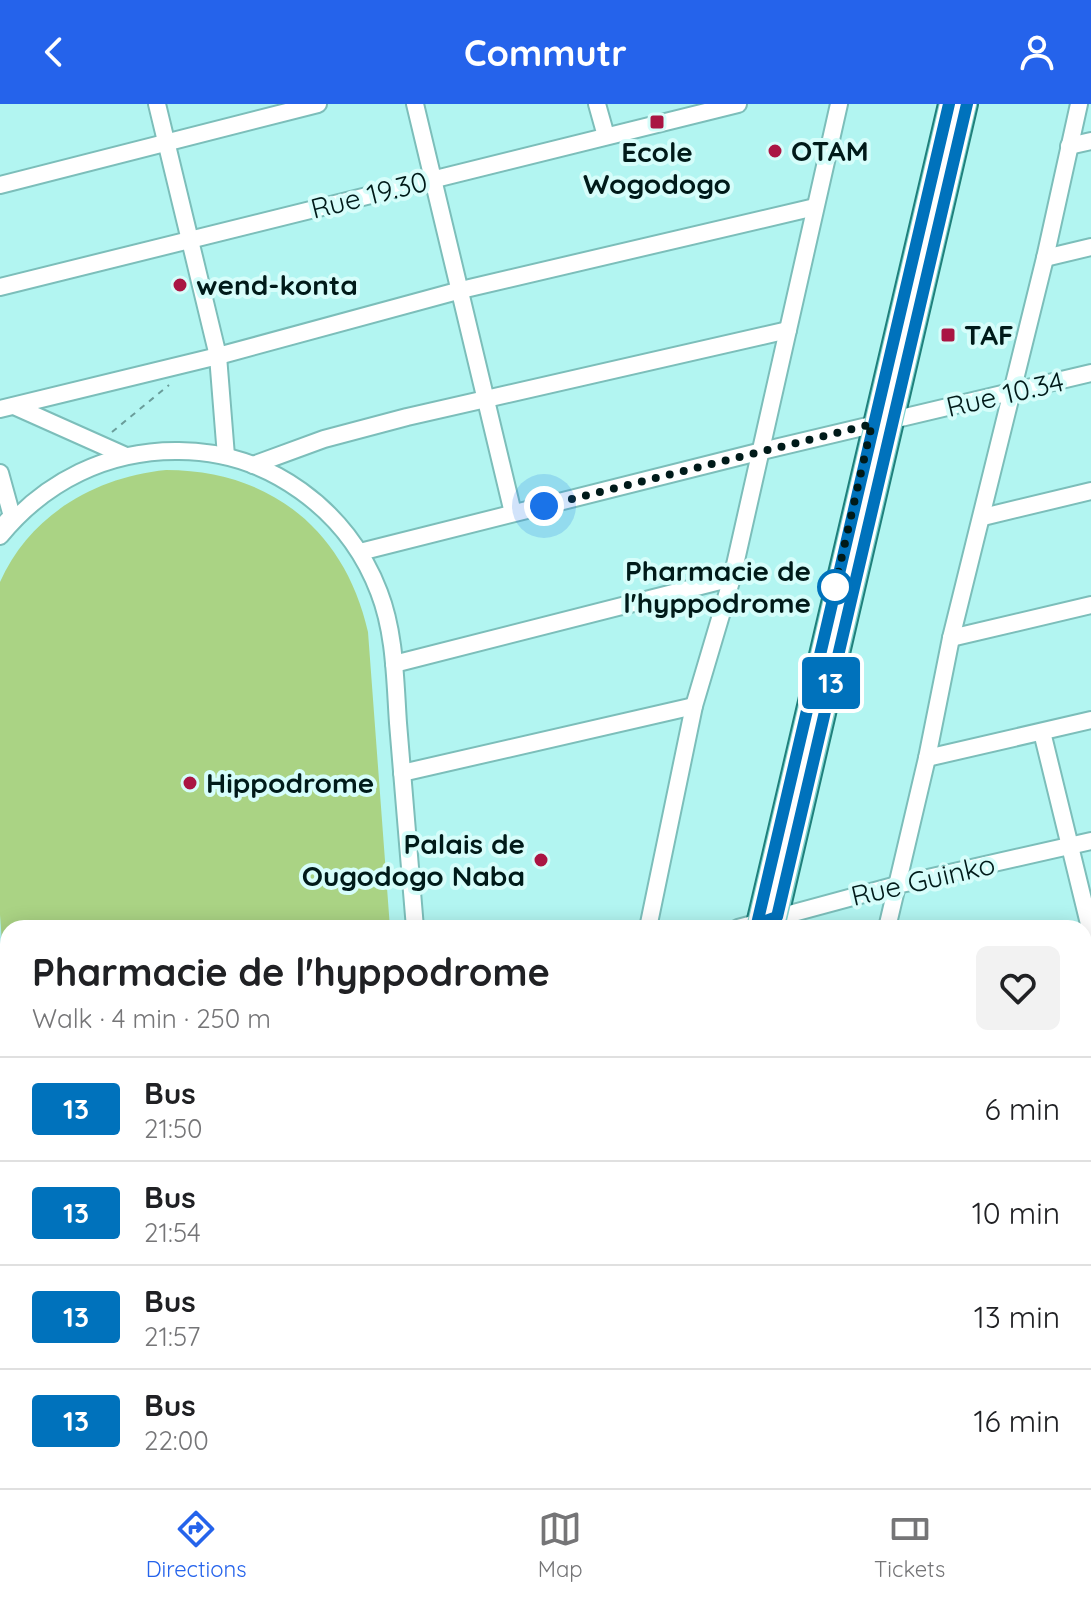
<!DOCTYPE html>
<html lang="en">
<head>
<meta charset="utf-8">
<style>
	body { margin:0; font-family:Quicksand,sans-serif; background:#f2f2f2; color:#202124; height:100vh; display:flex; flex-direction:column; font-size:30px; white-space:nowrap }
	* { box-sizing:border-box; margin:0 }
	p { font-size:26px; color:#757577 }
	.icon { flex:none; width:44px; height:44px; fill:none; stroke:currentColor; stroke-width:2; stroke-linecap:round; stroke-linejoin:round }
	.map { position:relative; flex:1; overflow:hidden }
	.side { position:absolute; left:0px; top:816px; width:1092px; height:568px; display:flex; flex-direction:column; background:#fff; border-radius:24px 24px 0 0; box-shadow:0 4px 20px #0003 }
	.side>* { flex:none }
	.badge { padding:0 16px; border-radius:6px; font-size:28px; line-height:52px }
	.you { position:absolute; width:40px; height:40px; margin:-20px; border:6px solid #fff; border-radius:50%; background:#1a73e8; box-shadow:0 0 0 12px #1a73e833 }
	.map>.badge { position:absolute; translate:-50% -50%; box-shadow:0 0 0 4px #fff }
	.round { display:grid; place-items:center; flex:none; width:84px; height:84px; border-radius:12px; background:#f2f2f2 }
	.head { display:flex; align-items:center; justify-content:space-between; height:136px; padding:0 32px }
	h1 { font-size:38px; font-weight:700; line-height:60px }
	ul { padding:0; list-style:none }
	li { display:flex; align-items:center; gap:24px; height:104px; padding:0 32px; border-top:2px solid #e0e0e0 }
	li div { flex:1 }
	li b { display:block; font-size:30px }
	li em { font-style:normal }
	li .badge { min-width:88px; font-weight:700; text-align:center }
	header { display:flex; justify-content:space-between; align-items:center; height:104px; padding:0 32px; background:#2563eb; color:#fff; font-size:36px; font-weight:700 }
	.tabs { display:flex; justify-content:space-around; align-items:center; height:112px; border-top:2px solid #e0e0e0; background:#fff; font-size:22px; color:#757577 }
	.tabs a { display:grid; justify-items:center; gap:4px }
	.tabs .on { color:#2563eb }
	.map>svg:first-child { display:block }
</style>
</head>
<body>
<header><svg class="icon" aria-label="back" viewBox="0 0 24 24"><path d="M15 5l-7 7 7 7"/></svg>Commutr<svg class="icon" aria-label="person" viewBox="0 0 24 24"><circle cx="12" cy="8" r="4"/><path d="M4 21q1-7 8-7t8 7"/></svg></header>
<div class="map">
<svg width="1091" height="1384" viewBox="0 0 1091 1384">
	<rect width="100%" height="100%" fill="#b2f5f1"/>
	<g fill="#aad384">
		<path d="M166,366C270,366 345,426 368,528L390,824H8V922L0,811V478C30,411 95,373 166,366Z"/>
		<path d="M41,1376H426L424,1384H43Z"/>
	</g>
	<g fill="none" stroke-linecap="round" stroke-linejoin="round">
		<g stroke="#7cbeba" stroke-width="20">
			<g id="minor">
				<path d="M157,0L218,252L226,352"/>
				<path d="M415,0L513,409"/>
				<path d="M597,0L606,32"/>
				<path d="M1069,42L1091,37"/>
				<path d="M0,81L318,0"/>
				<path d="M1045,154L1091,143"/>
				<path d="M0,183L738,0"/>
				<path d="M14,302L126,352"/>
				<path d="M0,305L218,252L461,186L815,103"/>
				<path d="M253,361L324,335L407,313L788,226"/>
				<path d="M0,369L13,416L7,417"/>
				<path d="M983,413L1091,387"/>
				<path d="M0,432C45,377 108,346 179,347C268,347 348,406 379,488C395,529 395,575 398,619C404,687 409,756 415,824"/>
				<path d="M360,448L758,348L1091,269"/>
				<path d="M951,534L1091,501"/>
				<path d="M394,560L732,474"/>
				<path d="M1042,628L1091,828"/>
				<path d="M927,654L1091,616"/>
				<path d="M402,669L694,602"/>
				<path d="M648,824L694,602L732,474L839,0"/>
				<path d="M738,824L897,781L1091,737"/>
				<path d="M887,824L927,654L951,534L1045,154L1079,0"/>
				<path d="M1084,863L1091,861"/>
				<path d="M1084,974L1091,973"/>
				<path d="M1084,1086L1091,1084"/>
				<path d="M0,1197L8,1304"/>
				<path d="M1084,1311L1091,1309"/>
				<path d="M0,1338L8,1335"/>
				<path d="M19,1376L20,1384"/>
				<path d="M968,1376L970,1384"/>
				<path d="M449,1384L451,1376"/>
				<path d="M758,1384L760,1376"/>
				<path d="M775,1384L809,1376"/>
			</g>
		</g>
		<g stroke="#1f807c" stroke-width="24">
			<g id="major">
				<path d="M756,824L949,0"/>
				<path d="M775,824L967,0"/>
				<path d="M1084,1208L1091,1206"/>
				<path d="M627,1384L628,1376"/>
				<path d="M646,1384L648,1376"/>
			</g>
		</g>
		<g stroke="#6a9d9a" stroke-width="2" stroke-dasharray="6 6" stroke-linecap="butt">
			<path d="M112,328L169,281"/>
			<path d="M0,1005L8,1003"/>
		</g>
		<use href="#minor" stroke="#fff" stroke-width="16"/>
		<use href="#major" stroke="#83d4d1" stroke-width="20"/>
	</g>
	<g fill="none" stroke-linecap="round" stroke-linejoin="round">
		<g stroke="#fff" stroke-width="18">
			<path id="line" d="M949,0L757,820L777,813L967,0"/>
		</g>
		<use href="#line" stroke="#0072bc" stroke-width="12"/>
		<path stroke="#001a19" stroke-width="8" stroke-dasharray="0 14.4" d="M544,402L872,320L835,483"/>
	</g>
	<g fill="#aa1543" stroke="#d6fdfa" stroke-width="3">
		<rect x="649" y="10" width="16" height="16" rx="4"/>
		<circle cx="775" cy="47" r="8"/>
		<circle cx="180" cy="181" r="8"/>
		<rect x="940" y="223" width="16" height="16" rx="4"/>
		<circle cx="190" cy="679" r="8"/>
		<circle cx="541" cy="756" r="8"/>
	</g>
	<circle fill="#fff" stroke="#0072bc" stroke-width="4" cx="835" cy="483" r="16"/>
	<g text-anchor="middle" stroke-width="8" stroke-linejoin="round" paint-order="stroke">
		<g font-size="28" font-weight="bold" fill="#001a19" stroke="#d6fdfa" text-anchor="start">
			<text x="791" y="57">OTAM</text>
			<text x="657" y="58" text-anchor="middle">Ecole<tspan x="657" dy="32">Wogodogo</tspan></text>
			<text x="196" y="191">wend-konta</text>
			<text x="964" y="241">TAF</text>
			<text x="206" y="689">Hippodrome</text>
			<text x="525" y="750" text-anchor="end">Palais de<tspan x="525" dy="32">Ougodogo Naba</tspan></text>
		</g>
		<g font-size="28" fill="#001a19" stroke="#d6fdfa">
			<text transform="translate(369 91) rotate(-14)" y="10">Rue 19.30</text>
			<text transform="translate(1005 290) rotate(-13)" y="10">Rue 10.34</text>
			<text transform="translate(923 776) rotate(-13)" y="10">Rue Guinko</text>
		</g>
		<g font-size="28" font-weight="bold" fill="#001a19" stroke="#d6fdfa" text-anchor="end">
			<text x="811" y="477">Pharmacie de<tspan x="811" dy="32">l'hyppodrome</tspan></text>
		</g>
	</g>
</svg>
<div class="you" style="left:544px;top:402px"></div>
<b class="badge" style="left:831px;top:579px;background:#0072bc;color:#fff">13</b>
<section class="side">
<div class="head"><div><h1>Pharmacie de l'hyppodrome</h1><p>Walk · 4 min · 250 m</p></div><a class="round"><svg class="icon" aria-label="heart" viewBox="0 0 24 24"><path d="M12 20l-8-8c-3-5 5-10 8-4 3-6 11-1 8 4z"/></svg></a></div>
<ul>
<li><span class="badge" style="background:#0072bc;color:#fff">13</span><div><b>Bus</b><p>21:50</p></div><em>6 min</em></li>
<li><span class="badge" style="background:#0072bc;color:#fff">13</span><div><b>Bus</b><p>21:54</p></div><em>10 min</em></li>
<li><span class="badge" style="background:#0072bc;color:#fff">13</span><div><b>Bus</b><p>21:57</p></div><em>13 min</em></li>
<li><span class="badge" style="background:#0072bc;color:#fff">13</span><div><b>Bus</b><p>22:00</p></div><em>16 min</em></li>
</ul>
</section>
</div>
<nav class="tabs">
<a class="on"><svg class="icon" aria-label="directions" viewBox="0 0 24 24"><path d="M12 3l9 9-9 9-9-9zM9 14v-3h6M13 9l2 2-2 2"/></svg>Directions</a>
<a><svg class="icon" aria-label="map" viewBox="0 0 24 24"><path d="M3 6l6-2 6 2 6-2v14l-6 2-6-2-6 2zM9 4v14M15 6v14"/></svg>Map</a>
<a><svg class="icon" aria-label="tickets" viewBox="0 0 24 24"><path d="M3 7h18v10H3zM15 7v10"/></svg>Tickets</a>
</nav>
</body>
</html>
